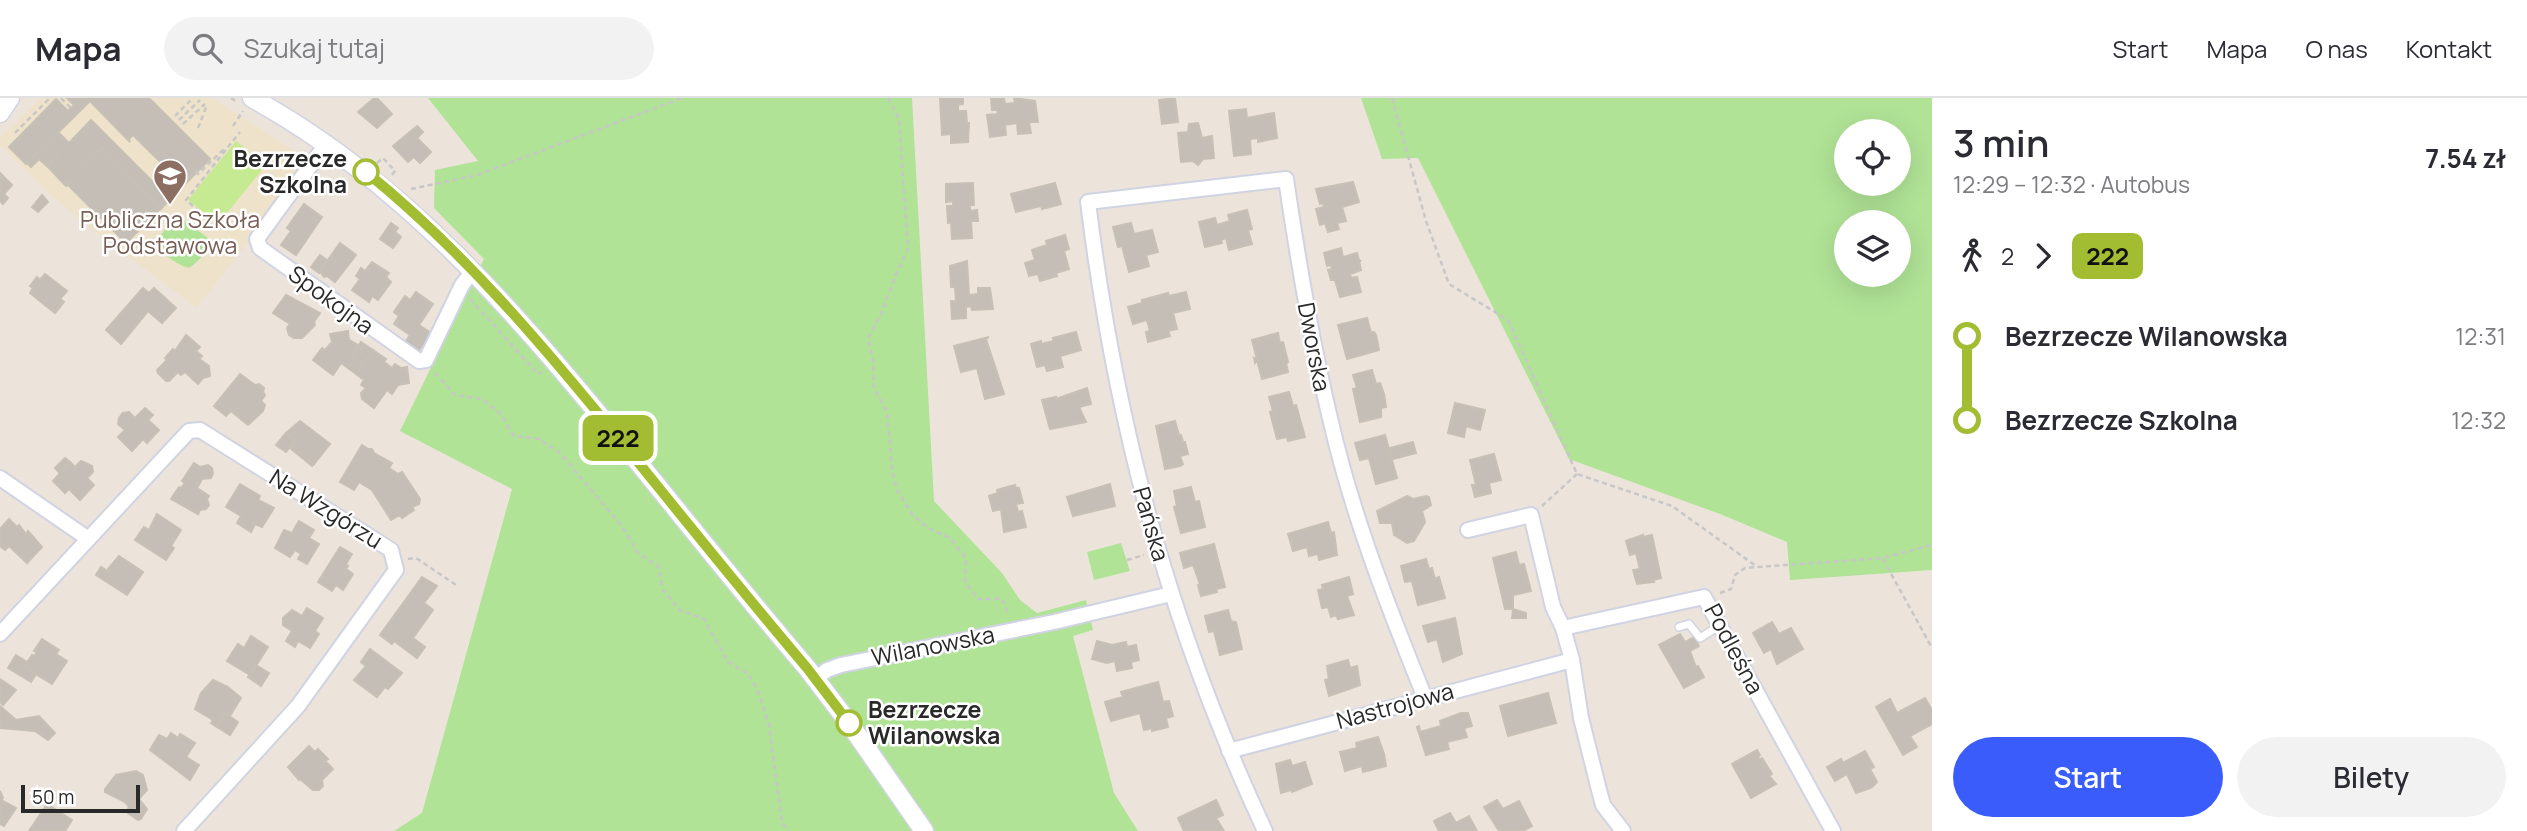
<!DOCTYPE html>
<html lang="pl">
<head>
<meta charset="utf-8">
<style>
	body { margin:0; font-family:Manrope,sans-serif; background:#f2f2f3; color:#2b2b33; height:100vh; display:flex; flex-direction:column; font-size:26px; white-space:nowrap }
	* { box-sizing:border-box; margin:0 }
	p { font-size:23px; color:#7c7c81 }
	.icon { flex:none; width:38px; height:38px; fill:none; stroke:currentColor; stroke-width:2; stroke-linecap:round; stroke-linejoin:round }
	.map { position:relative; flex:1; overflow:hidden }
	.drawer { display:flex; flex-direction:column; background:#fff; width:595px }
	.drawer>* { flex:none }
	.badge { padding:0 14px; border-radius:10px; font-size:24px; line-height:46px }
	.controls { position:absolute; left:1834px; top:21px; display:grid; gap:14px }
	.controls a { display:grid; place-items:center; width:77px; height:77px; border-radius:50%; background:#fff; box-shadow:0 7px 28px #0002; font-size:35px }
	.scale { position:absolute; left:21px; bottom:18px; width:119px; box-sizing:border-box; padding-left:7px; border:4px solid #292929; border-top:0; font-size:19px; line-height:24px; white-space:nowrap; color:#292929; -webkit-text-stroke:5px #fff; paint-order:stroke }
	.map>.badge { position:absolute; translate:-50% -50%; box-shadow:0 0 0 4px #fff }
	.legs { display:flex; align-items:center; gap:10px; height:77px; padding:0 21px; font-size:23px }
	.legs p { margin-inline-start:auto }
	.overview { display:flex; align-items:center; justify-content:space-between; height:119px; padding:0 21px }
	h1 { font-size:38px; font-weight:600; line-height:52px }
	.action { display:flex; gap:14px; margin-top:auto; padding:14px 21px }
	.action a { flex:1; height:80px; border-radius:42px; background:#395cfa; color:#fff; font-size:28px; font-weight:600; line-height:80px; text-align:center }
	.action a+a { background:#f2f2f3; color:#2b2b33 }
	ul { padding:0 21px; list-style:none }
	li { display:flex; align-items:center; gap:24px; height:84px; font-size:26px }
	li i { display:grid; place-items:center; width:10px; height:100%; margin:0 9px; background:currentColor }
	li i::after { content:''; width:18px; height:18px; margin:-9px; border:5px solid; border-radius:50%; background:#fff }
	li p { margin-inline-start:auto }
	li:first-child i { background:linear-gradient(#0000 50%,currentColor 0) }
	li:last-child i { background:linear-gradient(currentColor 50%,#0000 0) }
	header { display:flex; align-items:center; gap:42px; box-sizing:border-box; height:98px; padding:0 35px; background:#fff; border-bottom:2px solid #e1e1e2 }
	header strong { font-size:33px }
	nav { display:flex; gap:38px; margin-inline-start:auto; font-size:24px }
	.search { width:490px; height:63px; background:#f2f2f3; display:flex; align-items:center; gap:18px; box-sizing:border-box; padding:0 24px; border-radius:38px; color:#7c7c81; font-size:26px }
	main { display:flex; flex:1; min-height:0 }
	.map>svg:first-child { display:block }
</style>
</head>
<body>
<header>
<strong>Mapa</strong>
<div class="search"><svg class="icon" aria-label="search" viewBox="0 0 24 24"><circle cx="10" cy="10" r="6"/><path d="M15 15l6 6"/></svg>Szukaj tutaj</div>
<nav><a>Start</a><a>Mapa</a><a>O nas</a><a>Kontakt</a></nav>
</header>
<main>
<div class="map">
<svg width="1932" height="733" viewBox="0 0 1932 733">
	<rect width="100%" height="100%" fill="#ece4db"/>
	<path fill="#eee2ca" d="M41,0H213L310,63L197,210L84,125L44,91L0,47V39Z"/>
	<g fill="#b0e396" fill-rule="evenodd">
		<path d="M428,0H912L934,403L1002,475L1020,502L1037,515L1086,502L1093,532L1073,538L1114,695L1138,733H394L422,715L512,391L400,333L484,161L434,110L435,72L478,63Z"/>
		<path d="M1361,0H1932V472L1790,482L1787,444L1720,416L1569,361L1418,60L1382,61ZM1846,33H1899V86H1846ZM1846,124H1899V177H1846Z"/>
		<path d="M178,118L208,140C211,151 198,164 189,170C178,168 161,155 156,144L173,120Z"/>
		<path d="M1121,445L1130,473L1094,482L1087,454Z"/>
	</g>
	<path fill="#c5ea92" d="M236,43L266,67L218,126L188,102Z"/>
	<g fill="#c4beb7" stroke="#c7c0b5" stroke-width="2">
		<path d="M67,0H149L210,61L184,87L133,37L129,41L130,44L90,3L26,66L9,49L56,1L68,13L74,7Z"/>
		<path d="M374,0H377L392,16L377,30L358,14Z"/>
		<path d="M940,0H963V6L958,7V13H966L967,25H969L968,44L951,45V36L942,37Z"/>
		<path d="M991,0H1004L1005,6L1015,5L1014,0L1035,3L1038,24H1029L1031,35L1018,36L1017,25L1005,27L1006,37L990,39L987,17L998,16L997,12H992Z"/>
		<path d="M1175,0L1178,24L1162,26L1159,2Z"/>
		<path d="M1246,11L1247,20L1274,15L1277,40L1258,44V40L1250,41L1251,56L1234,58L1229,13Z"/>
		<path d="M91,22L170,101L161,111L102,50L66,88L47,68Z"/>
		<path d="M1198,25L1202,40L1212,38L1214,60L1203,61L1198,67L1193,63L1181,64L1178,35L1188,34L1189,26Z"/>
		<path d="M417,28L423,34L417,40L431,54L420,65L414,59L408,64L393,48Z"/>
		<path d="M58,34L69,45L47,68L39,61L31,69L27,65Z"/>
		<path d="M102,50L161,110L126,145L67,86Z"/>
		<path d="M0,75L12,87L4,96L8,100L3,106L0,103Z"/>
		<path d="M1353,84L1359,104L1342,109L1346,123L1337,125L1339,131L1328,134L1325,125L1320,127L1316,111L1324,109L1323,105L1320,106L1316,91Z"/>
		<path d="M973,85L974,107H970V113L977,112L978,123H971L972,140L952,141L951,124L948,125L947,108H953V103L946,104V86Z"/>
		<path d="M1055,85L1061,106L1042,111L1041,108L1016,114L1011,96Z"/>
		<path d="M42,97L48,104L38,114L32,109Z"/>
		<path d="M304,106L322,119L296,157L281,147L291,133L287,130Z"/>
		<path d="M1247,112L1252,131L1248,132L1252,146L1229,152L1226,140L1221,142L1222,145L1205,149L1199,124L1215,120L1217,127L1230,123L1228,117Z"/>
		<path d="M391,125L398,130L395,134L401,139L393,150L380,141Z"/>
		<path d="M1131,125L1134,136L1152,132L1158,154L1146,157L1149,168L1129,174L1122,148L1118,149L1113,129Z"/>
		<path d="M1065,137L1069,151L1064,153L1069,171L1056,175L1057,178L1040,183L1038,176L1029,178L1025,165L1035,162L1032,152L1047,147L1046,143Z"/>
		<path d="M340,145L356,157L335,184L327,178L324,179L320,173Z"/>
		<path d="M1341,150L1343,159L1357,155L1359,162L1361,163H1359L1361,172L1350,176L1351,180L1357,179L1361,194L1340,199L1335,182H1331L1328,172L1332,171L1331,167L1327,168L1324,155Z"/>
		<path d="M320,157L327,162L319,175L311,169Z"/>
		<path d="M967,163L969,197L978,196V190H990L993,211L972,212L971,208L966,209V220L952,221L951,203H956L955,189H951L950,168Z"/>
		<path d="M372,164L389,175L386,179L391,184L378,202L372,198L369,204L352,192L360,181L356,178L361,170L365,173Z"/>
		<path d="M45,176L67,193L60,201L64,204L55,215L30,195L33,190L30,188L37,179L40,182Z"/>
		<path d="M143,190L149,195L154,190L176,210L162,225L148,213L121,246L106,232Z"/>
		<path d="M416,194L433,206L419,227L431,235L419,252L406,243L410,237L394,226L399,218L394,214L405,198L410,202Z"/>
		<path d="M1186,194L1190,211L1173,215L1177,231L1168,233L1170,238L1148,244L1146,234L1150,233L1147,222L1133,226L1128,209L1142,205V202L1168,195L1169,198Z"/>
		<path d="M286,197L320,215L314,224L315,227L302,240H294L289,237L287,230L290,226L273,215Z"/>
		<path d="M1367,220L1371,235L1374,234L1376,237L1379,252L1347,261L1338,227Z"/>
		<path d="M348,233L349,242L360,248L352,258L364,266L356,276L341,265L333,277L313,262L322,250L325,252L332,244L330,236Z"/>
		<path d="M1076,234L1081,252L1060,258L1063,269L1047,273L1045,267L1037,269L1031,246L1041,243V246L1054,243L1053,240Z"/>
		<path d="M1278,235L1280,245L1283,244L1288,264L1286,265L1288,274L1262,281L1257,262L1255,265L1254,260L1257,261L1252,242Z"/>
		<path d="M186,237L200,249L196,253L202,258L199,261L209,268L210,278L203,280L198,286L185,274L181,277L178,274L169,283H166L158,275L157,272L167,262L165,260L173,251L175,253Z"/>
		<path d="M989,239L986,241L1004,296L985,301L977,270L961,274L954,248Z"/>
		<path d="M361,244L373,252L364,266L352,258Z"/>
		<path d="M373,252L386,261L384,264L392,270L395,266L401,270L407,269L409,285L398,287L392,296L387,292L374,310L362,301L361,295L366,290L361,287L364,282L356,276Z"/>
		<path d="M1372,272L1376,286L1380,285L1384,296L1386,309L1381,310V319L1360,324L1353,291L1357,290L1353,277Z"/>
		<path d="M240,276L255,287L259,286L264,290L263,294L265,297L261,303L265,307L263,313L248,327L231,313L226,318L214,308Z"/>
		<path d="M1087,290L1091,306L1079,309L1086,324L1050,331L1042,302L1056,299V301Z"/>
		<path d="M1289,294L1293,308L1296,307L1305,339L1288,343L1287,339L1277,341L1270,314L1273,313L1269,299Z"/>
		<path d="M1455,305L1485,312L1480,332L1466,328L1464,339L1448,335Z"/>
		<path d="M145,310L153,317L148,322L159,332L147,345L143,341L132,353L118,339L125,332L118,326L119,320L123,315L129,314L135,320Z"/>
		<path d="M300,323L330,346L314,366L291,347L295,343L286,335Z"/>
		<path d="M1175,323L1179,337H1181L1183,344H1185L1188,356L1180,358L1183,366L1180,368L1165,371L1156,328Z"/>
		<path d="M286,335L295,343L286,354L276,347Z"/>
		<path d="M1385,337L1397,380L1376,386L1369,360L1360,362L1355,345Z"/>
		<path d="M1413,344L1416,355L1393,361L1390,350Z"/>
		<path d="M291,347L314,366L312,368L290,350Z"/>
		<path d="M362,347L368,351H372L374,355L392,365L389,370L398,376L402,374L420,401L419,406L412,409L414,412L402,420L400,417L391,422L372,392L359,384L354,392L340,384Z"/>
		<path d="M1494,356L1501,382L1489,385L1491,395L1475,399L1472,387H1476L1470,362Z"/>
		<path d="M65,360L70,364L60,375L55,370Z"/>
		<path d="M81,363L92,368L93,374L87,380L94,387L80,402L69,391L65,395L53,383L70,364L75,369Z"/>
		<path d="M194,365L200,369L208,367L212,370L213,375L211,380L202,381L197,390L209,398L207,401L209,407L206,411L200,412L198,416L171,401L179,389L181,390L185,385L182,383Z"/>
		<path d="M240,386L260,398L258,402L274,410L262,429L255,426L251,434L237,425L241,418L226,409Z"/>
		<path d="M1110,386L1115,408L1073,418L1067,399Z"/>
		<path d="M1015,387L1016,390H1019L1023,405L1016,406L1018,414L1022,413L1026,429L1004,434L1001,411L993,413L989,398L998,395L997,392Z"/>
		<path d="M1191,389L1195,404L1199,403L1205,429L1181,435L1174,409L1177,408L1174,393Z"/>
		<path d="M1407,398L1413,401L1426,398L1429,399L1431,407L1422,413L1425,424L1414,443L1407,445L1394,437L1392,425H1380L1377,413Z"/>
		<path d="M157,416L181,432L171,448L174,450L166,462L135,442L144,429L149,432Z"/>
		<path d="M9,421L17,429L19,427L26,436L28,433L42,449L27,465L9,448L5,452L0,448V431Z"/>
		<path d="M299,423L314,432L309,440L319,446L307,466L298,461L301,456L295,452L290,459L275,450L284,432L292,435Z"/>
		<path d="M1328,424L1331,435L1334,434L1337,457L1319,462L1318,456L1309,458L1307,449L1293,453L1288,436Z"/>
		<path d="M1643,437V439L1652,437L1661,480L1653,482L1654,484L1637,486L1633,472L1640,471L1636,455L1630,457L1626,443Z"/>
		<path d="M1214,446L1225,489L1216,491L1217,494L1201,498L1198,487L1200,486L1193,467L1184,470L1180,455Z"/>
		<path d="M340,449L352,456L346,466L348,468L346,471L353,476L343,492L336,487L332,493L318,484Z"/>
		<path d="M1516,454L1519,467L1524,466L1531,493L1513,497V511L1526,515V520H1512L1513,511H1505L1493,460Z"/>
		<path d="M119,458L143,474L127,497L96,477L101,469L109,474L108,471Z"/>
		<path d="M1426,461L1429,471L1432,470L1435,481L1439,479L1445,500L1418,507L1412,483L1405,484L1401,468Z"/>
		<path d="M422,479L437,488L424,505L433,512L413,540L425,549L417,560L394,543L392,546L380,537Z"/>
		<path d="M1349,479L1353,496L1347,498L1354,517L1338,521L1336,517L1331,519L1328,509L1322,510L1318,492L1323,491L1322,487Z"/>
		<path d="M307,510L323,520L315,533L319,536L310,550L298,543L295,549L286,543L292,533L283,527V520L292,512L302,518Z"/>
		<path d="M1228,512L1231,523L1236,524L1242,551L1220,557L1214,533L1209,534L1205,518Z"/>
		<path d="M1455,520L1462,556L1443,564L1437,541L1428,544L1423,528Z"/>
		<path d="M1772,524L1779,536L1791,530L1803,551L1777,566L1771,551L1764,555L1753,535Z"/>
		<path d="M1680,536L1685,544L1694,539L1699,548L1690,553L1696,569L1698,568L1704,579L1684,590L1659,547Z"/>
		<path d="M251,538L268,549L250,577L227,563L238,546L244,550Z"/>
		<path d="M42,541L59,552L56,556L67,563L52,586L24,569L32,557L34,558L37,554L34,553Z"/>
		<path d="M1097,543L1112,547L1126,544L1127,549L1136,547L1139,562L1131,564L1132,570L1117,573L1115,563L1107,565L1092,561Z"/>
		<path d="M370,551L402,575L388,591L385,589L377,599L354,582L366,568L361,564Z"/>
		<path d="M16,557L27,564L24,569L36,576L31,584L8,570Z"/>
		<path d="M1348,562L1350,570L1357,568L1360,587L1329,598L1325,582L1329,581L1327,568Z"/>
		<path d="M256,567L269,575L261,588L248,579Z"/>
		<path d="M0,581L16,592L3,607L0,604Z"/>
		<path d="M213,582L228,589L241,600L230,618L225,615L217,629L211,625L213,622L195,611L201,595Z"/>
		<path d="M1158,584L1163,604L1169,603L1173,618L1166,620L1168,629L1152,633V630L1144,632L1140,615L1111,623L1105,604L1123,599L1121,594Z"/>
		<path d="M1548,595L1556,625L1508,638L1500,608Z"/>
		<path d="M1925,600L1932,612V626L1910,638L1917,649L1903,657L1876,609L1890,601L1897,615Z"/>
		<path d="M0,608L16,622L39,618L55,635L48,642L35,633L0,630Z"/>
		<path d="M225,615L238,624L230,637L217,629Z"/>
		<path d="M1461,615H1468L1472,628L1464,630L1467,639L1447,644L1449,651L1426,657L1417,629L1419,628L1420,634L1441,628L1440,623Z"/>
		<path d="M171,635L178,640L180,636L195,645L186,659L199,667L190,682L150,652L159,637L167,641Z"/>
		<path d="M1378,639L1384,656L1386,668L1363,674L1362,668L1345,673L1340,654L1357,650L1356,645Z"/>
		<path d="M309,648L315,654L318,651L328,661L325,663L333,671L322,682L323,688L319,692H313L300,681L299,682L288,669Z"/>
		<path d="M1757,652L1760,657L1758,659L1760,662L1762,660L1772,676L1769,678L1776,686L1751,700L1732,666Z"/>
		<path d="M1865,653L1874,669L1870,671L1877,684L1871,690L1856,695L1847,676L1835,683L1827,669L1841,661L1843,665Z"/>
		<path d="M1290,662L1292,668L1305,664L1312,686L1292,694L1291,692L1281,695L1276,666Z"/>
		<path d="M136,673L143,677L147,692L139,701L147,711L141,721L138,722L126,714L129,709L125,704L105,694V691L116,677Z"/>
		<path d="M0,693L3,700L1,702L16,710L4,728L0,726Z"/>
		<path d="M1216,702L1223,717L1216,720L1224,733H1184L1178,720Z"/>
		<path d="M1497,702L1503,711L1519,703L1532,728L1523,733H1499L1484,709Z"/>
		<path d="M47,706L72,722L65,733H29Z"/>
		<path d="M1450,715L1456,725L1469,718L1477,733H1439L1434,723Z"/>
	</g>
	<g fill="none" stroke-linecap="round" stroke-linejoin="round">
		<g stroke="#d0d3e2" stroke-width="10">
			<path id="service" d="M1679,529L1689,526L1700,540L1719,528"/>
		</g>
		<g stroke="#d0d3e2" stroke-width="18">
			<g id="minor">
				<path d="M327,45L257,141L260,150L419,263L426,262L462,187L473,173"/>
				<path d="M0,380L87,440"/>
				<path d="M1468,432L1531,417L1553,509L1563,530L1572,562L1581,620L1598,688L1603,707L1623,733"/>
				<path d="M1563,530L1704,499L1833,733"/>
				<path d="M0,536L189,333L200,332L391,452L396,472L298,608L184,733"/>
				<path d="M815,581L827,572L841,567L1054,524L1171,496"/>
				<path d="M1229,653L1572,562"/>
				<path d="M1265,733C1169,527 1116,329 1088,104L1286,81C1300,177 1316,271 1341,364C1363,445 1394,523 1425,600"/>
			</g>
		</g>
		<g stroke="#d0d3e2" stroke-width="21">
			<g id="tertiary">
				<path d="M252,0C401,82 509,207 615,336C679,414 741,493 807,570L849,625L924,733"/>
				<path d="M0,15L10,0"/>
			</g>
		</g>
		<g stroke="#c7c7c7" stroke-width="2.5" stroke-dasharray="5 3.5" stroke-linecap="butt">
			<path d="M61,0L71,10"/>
			<path d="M231,0L237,4"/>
			<path d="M888,0L899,21L908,151L897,174L881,216L868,240L873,262L874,290L887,314L892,371L897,392L912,416L928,430L950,440L966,460L965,484L978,501H1002L1009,517"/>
			<path d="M1392,0L1426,123L1449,186L1508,222L1577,376L1672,408L1756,468"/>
			<path d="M175,18L193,0"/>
			<path d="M179,22L200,2"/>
			<path d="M183,26L205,6"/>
			<path d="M233,28L243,13"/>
			<path d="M198,30L207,7"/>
			<path d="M15,35L50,0"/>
			<path d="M377,65L383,60L395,73L391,78"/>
			<path d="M196,73L198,76L226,49"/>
			<path d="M411,91L477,77L682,0"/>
			<path d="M197,120L201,115L186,102L240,34"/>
			<path d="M470,201L538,276L542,274"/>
			<path d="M435,275L455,297L482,301L500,315L514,338L539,341L559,354L621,427L638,455L658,468L663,492L680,512L704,521L728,564L748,576L757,591L769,627L782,724L788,733"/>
			<path d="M1542,408L1577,376"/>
			<path d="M408,461L416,460L456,487"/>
			<path d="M1883,461L1932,550"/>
			<path d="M1127,462L1144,457"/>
			<path d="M1720,495L1731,491L1735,477L1745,470L1882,460L1932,447"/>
		</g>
		<use href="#service" stroke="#fff" stroke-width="7"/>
		<use href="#minor" stroke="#fff" stroke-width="14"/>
		<use href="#tertiary" stroke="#fff" stroke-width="18"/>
	</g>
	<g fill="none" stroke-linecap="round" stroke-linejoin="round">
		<g stroke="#fff" stroke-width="16">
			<path id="line-1" d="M366,74C464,153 546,251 625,348C685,422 745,497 807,570L849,625"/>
		</g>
		<use href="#line-1" stroke="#a2bd31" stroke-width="10"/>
	</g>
	<defs>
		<g id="school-pin" transform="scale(1.75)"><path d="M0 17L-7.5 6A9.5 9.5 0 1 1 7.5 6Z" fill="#8d6e63" stroke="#fff"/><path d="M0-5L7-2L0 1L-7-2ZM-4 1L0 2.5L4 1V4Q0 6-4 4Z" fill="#fff"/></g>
	</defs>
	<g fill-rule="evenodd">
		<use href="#school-pin" x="170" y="78"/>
	</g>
	<g fill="#fff" stroke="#a2bd31" stroke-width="3.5">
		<circle cx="366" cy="74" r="12"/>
		<circle cx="849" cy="625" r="12"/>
	</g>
	<g text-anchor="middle" stroke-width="5" stroke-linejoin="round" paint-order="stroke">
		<g font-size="23" font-weight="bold" fill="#292929" stroke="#fff" text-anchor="end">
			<text x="347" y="69">Bezrzecze<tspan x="347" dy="26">Szkolna</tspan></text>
			<text x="868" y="620" text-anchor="start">Bezrzecze<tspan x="868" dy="26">Wilanowska</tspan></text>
		</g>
		<g font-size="23" fill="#785e54" stroke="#fff">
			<text x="170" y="130">Publiczna Szkoła<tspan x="170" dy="26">Podstawowa</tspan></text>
		</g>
		<g font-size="23" fill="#292929" stroke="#fff">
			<text transform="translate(331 202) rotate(36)" y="8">Spokojna</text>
			<text transform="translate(1314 249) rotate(79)" y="8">Dworska</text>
			<text transform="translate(326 411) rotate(32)" y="8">Na Wzgórzu</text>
			<text transform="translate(1151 426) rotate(74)" y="8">Pańska</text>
			<text transform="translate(933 548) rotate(-11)" y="8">Wilanowska</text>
			<text transform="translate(1734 551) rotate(62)" y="8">Podleśna</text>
			<text transform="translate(1395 608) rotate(-15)" y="8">Nastrojowa</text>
		</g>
	</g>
</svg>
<div class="controls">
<a><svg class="icon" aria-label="locate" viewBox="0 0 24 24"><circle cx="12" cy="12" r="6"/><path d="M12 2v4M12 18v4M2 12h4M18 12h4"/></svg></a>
<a><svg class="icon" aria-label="layers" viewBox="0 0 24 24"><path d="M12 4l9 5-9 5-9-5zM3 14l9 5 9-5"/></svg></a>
</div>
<div class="scale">50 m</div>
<b class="badge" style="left:618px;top:340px;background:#a2bd31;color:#111">222</b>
</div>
<section class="drawer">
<div class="overview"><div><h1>3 min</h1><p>12:29 – 12:32 · Autobus</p></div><b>7.54 zł</b></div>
<div class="legs"><svg class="icon" aria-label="walk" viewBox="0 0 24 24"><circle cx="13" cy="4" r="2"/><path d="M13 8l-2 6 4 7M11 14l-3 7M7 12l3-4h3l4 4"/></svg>2<svg class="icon" aria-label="forward" viewBox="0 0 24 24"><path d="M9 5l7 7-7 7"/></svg><b class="badge" style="background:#a2bd31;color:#111">222</b></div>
<ul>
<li><i style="color:#a2bd31"></i><b>Bezrzecze Wilanowska</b><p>12:31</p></li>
<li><i style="color:#a2bd31"></i><b>Bezrzecze Szkolna</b><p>12:32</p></li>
</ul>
<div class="action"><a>Start</a><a>Bilety</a></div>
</section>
</main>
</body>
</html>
